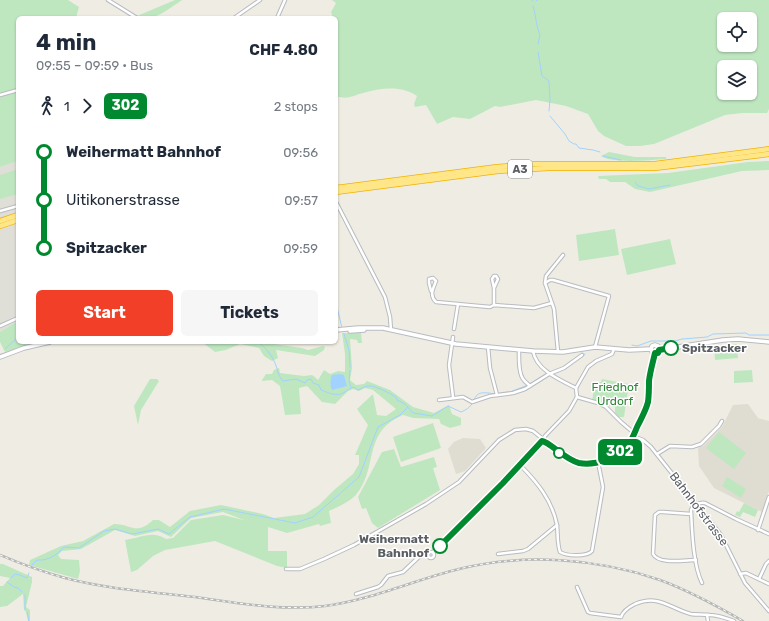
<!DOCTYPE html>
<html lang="en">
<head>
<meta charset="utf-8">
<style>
	body { margin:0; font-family:Rubik,sans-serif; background:#f6f6f7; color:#1f2937; height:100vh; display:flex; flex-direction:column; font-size:15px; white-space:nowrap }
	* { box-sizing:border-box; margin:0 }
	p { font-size:13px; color:#747a83 }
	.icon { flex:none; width:22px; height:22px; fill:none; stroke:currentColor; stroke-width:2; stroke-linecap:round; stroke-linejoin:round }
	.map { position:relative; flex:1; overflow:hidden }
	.side { position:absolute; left:16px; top:16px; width:322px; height:328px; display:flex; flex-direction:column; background:#fff; border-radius:6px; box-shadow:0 1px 3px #0004 }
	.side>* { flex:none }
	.badge { padding:0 8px; border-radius:6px; font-size:14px; line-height:26px }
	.buttons { position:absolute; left:717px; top:12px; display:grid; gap:8px }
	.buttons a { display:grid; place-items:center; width:40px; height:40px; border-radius:6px; background:#fff; box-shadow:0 1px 3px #0004; font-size:20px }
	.map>.badge { position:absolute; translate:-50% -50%; box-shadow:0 0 0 2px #fff }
	.legs { display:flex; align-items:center; gap:6px; height:44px; padding:0 20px; font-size:13px }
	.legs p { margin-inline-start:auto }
	.head { display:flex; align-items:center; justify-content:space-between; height:68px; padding:0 20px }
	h1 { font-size:22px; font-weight:700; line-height:30px }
	.button { display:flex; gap:8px; margin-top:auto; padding:8px 20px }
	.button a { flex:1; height:46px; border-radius:6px; background:#f14027; color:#fff; font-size:16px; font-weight:700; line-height:46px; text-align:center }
	.button a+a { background:#f6f6f7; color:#1f2937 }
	ul { padding:0 20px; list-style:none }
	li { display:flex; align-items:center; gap:14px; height:48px; font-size:15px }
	li i { display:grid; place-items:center; width:6px; height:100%; margin:0 5px; background:currentColor }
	li i::after { content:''; width:10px; height:10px; margin:-5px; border:3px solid; border-radius:50%; background:#fff }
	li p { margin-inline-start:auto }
	li:first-child i { background:linear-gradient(#0000 50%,currentColor 0) }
	li:last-child i { background:linear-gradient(currentColor 50%,#0000 0) }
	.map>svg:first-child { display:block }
</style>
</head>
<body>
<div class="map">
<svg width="769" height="621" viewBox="0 0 769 621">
	<rect width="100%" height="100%" fill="#efede3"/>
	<path fill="#dfded7" d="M18,161V321L0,332V167Z"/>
	<g fill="#dfdcd1">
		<path d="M748,404L758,418L769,421V491L762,512L714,488L699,466L698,448L703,446L722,427L733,405Z"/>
		<path d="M463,438L480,439L486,448L465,471L456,474L448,449L454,442Z"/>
	</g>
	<g fill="#bee7c0" fill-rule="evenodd">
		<path d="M0,0H68L79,7L76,18H18V161L0,167Z"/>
		<path d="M175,0H182C170,8 152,24 137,16Z"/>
		<path d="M332,0H769V109L767,113H742L725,115L654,144L640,146H626L604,136L598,131L588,114L566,106L536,100L500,107L495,106L470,119L453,117L437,124L426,105L415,107L414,104L417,96C401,85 381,88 363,93C352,96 347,100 336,96V18H333L331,12L336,3ZM724,19H750V45H724ZM724,67H750V93H724Z"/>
		<path d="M609,152L635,157H666V159C652,160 611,164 601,156Z"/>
		<path d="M769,161V170L742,171L650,192L635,189L625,182H610L606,179H599L598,176L668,173L748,162Z"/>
		<path d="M18,169V194L0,199V175Z"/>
		<path d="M615,229L619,255L579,261L576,235Z"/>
		<path d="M670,239L676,264L627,275L621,249Z"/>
		<path d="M18,321V342H36L5,352L0,342V332Z"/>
		<path d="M342,333H361L362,343H358L357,340L350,339L352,368L350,380L356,385L364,384L367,381L390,390L413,407L434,413L449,405L452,414L461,418V425L450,428L441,424L439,419L413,418L403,415C362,432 379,467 356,495C349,502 338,507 329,511L331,523L320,526L319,524L287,533L268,527V551H287V568L277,566L215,541L165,550L153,556L137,570L131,572L125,540C141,538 152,530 166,539L173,538L191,520L223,515L244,520L223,512L191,518L171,537L158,531L135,536L115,530L81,549L62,551L58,555L61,559L79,560L80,571L78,579L29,565L30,560L61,546L83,541L114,524C132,524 136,536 153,520H159L170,527L190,511L221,505L263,514L274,518L305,514L319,505L334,490L353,474L359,464V455H355L368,425L357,409L373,394L377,415L386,416L396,409L373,390L365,388L359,391L353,389L348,391L335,404L322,402L307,386L299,388L301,414L285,415L280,386L272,380L262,381V380L266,374H272L274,370L279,368L280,373L304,376L312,375L315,377L318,380L324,370L330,374L338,371L345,372V354Z"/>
		<path d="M202,342H271L274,344L302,348L308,350L323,346L325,347L324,350L315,356L276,350L278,358L272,361L264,356L259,348L240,344L226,350L215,352Z"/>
		<path d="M737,344L738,358L715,360L714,346Z"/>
		<path d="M752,370L753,382L734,383V371Z"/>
		<path d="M150,379H157L159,381L141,410L138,425L134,406Z"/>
		<path d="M602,379L629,384L624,417H618L615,413V407L592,401L594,389H597L598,382H601Z"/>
		<path d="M433,423L441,448L401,462L393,437Z"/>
		<path d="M719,432L746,453L734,469L706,448Z"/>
		<path d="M394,449L401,467L434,457L437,467L433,468L440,490L378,528L372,523L366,508L362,509L358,497L382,452Z"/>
		<path d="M727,477L746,489L741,498L722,486Z"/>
		<path d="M744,503L758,510L755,517L743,512L740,517L735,515L737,511L739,512Z"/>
		<path d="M0,564H3L32,577V582L26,607L30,610V621H28L26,612L24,610L23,594L7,606L0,607V586H3L10,578L0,576Z"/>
	</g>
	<path fill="#a2d2ff" d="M339,374L344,375L347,386L332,390C330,387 330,378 332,375Z"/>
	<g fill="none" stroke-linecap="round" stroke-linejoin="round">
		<g stroke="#a2d2ff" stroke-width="1">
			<path d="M532,0V1"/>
			<path d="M536,1L537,0"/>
			<path d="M533,6C536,14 536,27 540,35L538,44"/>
			<path d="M538,52L542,76L549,81L550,100L549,111"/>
			<path d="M550,116L565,134L569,141L574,144H576L579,148L593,150L600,152"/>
			<path d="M603,156L621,160"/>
			<path d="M635,182L638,186L649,189L670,185"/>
			<path d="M336,303L342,328"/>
			<path d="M344,334L349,350L350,367"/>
			<path d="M226,342H234"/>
			<path d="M258,342C264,346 271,354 274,361C278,368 277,375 283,381L296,379L305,383L307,380L311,379L313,383L319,385L321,390C327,392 336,397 343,393C347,391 350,388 354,387L358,390C362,389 364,386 368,386C375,385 389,393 396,397L397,400L405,404L413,413L432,416L448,406L461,412C482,404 466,388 495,394"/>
			<path d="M632,345L637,346L651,341H675L682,339L707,337L713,334L746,333L749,335H769"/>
			<path d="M5,349L18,337"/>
			<path d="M582,357L585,354"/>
			<path d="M350,370L349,382L351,387"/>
			<path d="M558,372L568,367"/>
			<path d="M510,392L528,385L544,375"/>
			<path d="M32,565L37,560C48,561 57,555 64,547L79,548L104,531L115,529L132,534L158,529L169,534L190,517L224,509L295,523L313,517L359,477L378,427L400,415L408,407"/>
			<path d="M11,578L15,574L20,575L27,578L29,573"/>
			<path d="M7,582L14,587L18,588L22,592"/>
			<path d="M25,609V595"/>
			<path d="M27,612L29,621"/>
		</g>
		<g stroke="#b8bbc0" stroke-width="4.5">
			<g id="minor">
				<path d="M108,0L137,18"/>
				<path d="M234,18L260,0"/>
				<path d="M277,18L285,0"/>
				<path d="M0,95L18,90"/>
				<path d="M336,202L385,297L390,317L391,330"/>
				<path d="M0,211L18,206"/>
				<path d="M545,283L550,280H553L609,296L595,347"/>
				<path d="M431,291L429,283V279L433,278L436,281C433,289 429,295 436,302L490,307L494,305L534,308L552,303"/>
				<path d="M494,305V288L492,279L494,276H496L498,279L494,288"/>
				<path d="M0,326L18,318"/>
				<path d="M454,329L458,304"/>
				<path d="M453,337L449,365L453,397"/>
				<path d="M488,347L490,368L497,395"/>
				<path d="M519,350C519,358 518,372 523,379C525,382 528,384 530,386"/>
				<path d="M533,351C536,370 560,380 576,388"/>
				<path d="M558,352L554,309L545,283L546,276L563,255"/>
				<path d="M576,388L588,367L596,361L612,354L614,349"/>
				<path d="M576,388L577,397"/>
				<path d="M577,397L598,403L606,407L621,422L634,433"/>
				<path d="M439,400L463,397L472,402L490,396L513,393L525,389L549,374L564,368L582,355"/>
				<path d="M633,436L643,440L651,447L721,535L745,583L769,611"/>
				<path d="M543,441L545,436L569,411L577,397"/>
				<path d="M657,454L670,446L692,447L701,444L719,426L722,421"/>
				<path d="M520,465C537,482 552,500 557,525C558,534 557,543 560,552C566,556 587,557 592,551L603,487L598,462"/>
				<path d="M691,514L663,512H659L655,515L653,554C659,565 685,560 696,560"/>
				<path d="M758,530L769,497"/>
				<circle cx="431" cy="555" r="3"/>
				<path d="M433,552L503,483L541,442L543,441"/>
				<path d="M498,554L523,551L528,549L557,525"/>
				<path d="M286,569H300L324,559L354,545L426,504L459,482L499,440L515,430L526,429L533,431L565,457L578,462L590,463L598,462L611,458L623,450L630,443L646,409L648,399L650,375L655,353"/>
				<path d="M740,574L746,573L769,584"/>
				<path d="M759,579L766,564L769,561"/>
				<path d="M702,583C693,565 692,530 691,510C693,505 700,502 705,503L736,519L769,534"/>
				<path d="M577,587L588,612L590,613L621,617C623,611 629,607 635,604C659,594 669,608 691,614C697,615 703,614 710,615C718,615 726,618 734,621"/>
				<path d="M356,594L378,587L381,585L388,576L403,572L422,554L428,555"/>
				<path d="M707,615L708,621"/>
			</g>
		</g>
		<g stroke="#b8bcc2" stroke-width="5.5">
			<g id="secondary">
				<path d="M336,330L358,328H383L456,344L533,351L563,352L595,347L629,350L651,349"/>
				<path d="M350,331L364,330"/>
				<path d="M659,350L658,346L655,345L652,346L651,349L652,352L655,353L659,350L723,340L738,339L769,342"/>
				<path d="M0,357L24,348L50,342"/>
			</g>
		</g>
		<g stroke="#f1b200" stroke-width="6">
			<g id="motorway">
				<path d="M336,188L497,167L533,164H655L769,149"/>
				<path d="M336,192L498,171L548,168H655L769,154"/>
				<path d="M0,221L18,215"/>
				<path d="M0,226L18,220"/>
			</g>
		</g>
		<use href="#minor" stroke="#fff" stroke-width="2.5"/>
		<use href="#secondary" stroke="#fff" stroke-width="3.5"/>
		<use href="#motorway" stroke="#ffe789" stroke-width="4.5"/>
		<g stroke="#b6b7b7" stroke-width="2.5">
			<path id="rail" d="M0,555C21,564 43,572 65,578C107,589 152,592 195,597C238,603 281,611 325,606C371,600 414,580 459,569C524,553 597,558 660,580C690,591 717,606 743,621"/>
		</g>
		<use href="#rail" stroke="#fff" stroke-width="1" stroke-dasharray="3" stroke-linecap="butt"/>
	</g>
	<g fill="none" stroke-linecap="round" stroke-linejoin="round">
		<g stroke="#fff" stroke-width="9">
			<path id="line-1" d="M440,546L503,483L542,441C550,442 565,460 579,463C596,466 617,458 628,444C633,439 635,431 638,425C642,417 646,410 648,402C649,395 649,388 649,381C650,372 653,362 655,353H658L659,350L671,348"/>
		</g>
		<use href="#line-1" stroke="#00892f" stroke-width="6"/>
	</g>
	<g fill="#fff" stroke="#00892f" stroke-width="2">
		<circle cx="671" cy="348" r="7"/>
		<circle cx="559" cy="453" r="5"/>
		<circle cx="440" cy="546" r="7"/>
	</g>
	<g text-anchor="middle" stroke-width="3" stroke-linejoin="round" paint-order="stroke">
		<rect fill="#fff" stroke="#8c8f92" stroke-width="1" x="508" y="160" width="24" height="18" rx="3"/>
		<g font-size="11" font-weight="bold" fill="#5b5f64">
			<text x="520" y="173">A3</text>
		</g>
		<g font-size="12" font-weight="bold" fill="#5b5f64" stroke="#fff" text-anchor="start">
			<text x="682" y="352">Spitzacker</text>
			<text x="429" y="543" text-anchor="end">Weihermatt<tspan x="429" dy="14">Bahnhof</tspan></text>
		</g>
		<g font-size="12" fill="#308639" stroke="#fff">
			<text x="615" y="391">Friedhof<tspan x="615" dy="14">Urdorf</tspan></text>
		</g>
		<g font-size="12" fill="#5b5f64" stroke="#fff">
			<text transform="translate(699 509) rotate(53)" y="4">Bahnhofstrasse</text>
		</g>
	</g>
</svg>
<div class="buttons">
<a><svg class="icon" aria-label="locate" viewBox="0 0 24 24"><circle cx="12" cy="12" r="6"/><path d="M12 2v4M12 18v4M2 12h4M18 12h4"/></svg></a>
<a><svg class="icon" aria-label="layers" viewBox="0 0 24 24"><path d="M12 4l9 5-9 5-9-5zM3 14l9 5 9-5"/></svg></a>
</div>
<b class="badge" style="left:620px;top:452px;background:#00892f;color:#fff">302</b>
<section class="side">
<div class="head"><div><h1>4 min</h1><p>09:55 – 09:59 · Bus</p></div><b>CHF 4.80</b></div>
<div class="legs"><svg class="icon" aria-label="walk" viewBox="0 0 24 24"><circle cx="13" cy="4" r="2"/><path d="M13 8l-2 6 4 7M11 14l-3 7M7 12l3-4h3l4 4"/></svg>1<svg class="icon" aria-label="forward" viewBox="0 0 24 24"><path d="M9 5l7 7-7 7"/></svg><b class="badge" style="background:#00892f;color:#fff">302</b><p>2 stops</p></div>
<ul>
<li><i style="color:#00892f"></i><b>Weihermatt Bahnhof</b><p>09:56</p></li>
<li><i style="color:#00892f"></i><span>Uitikonerstrasse</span><p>09:57</p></li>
<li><i style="color:#00892f"></i><b>Spitzacker</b><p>09:59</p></li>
</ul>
<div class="button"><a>Start</a><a>Tickets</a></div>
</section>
</div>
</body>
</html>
